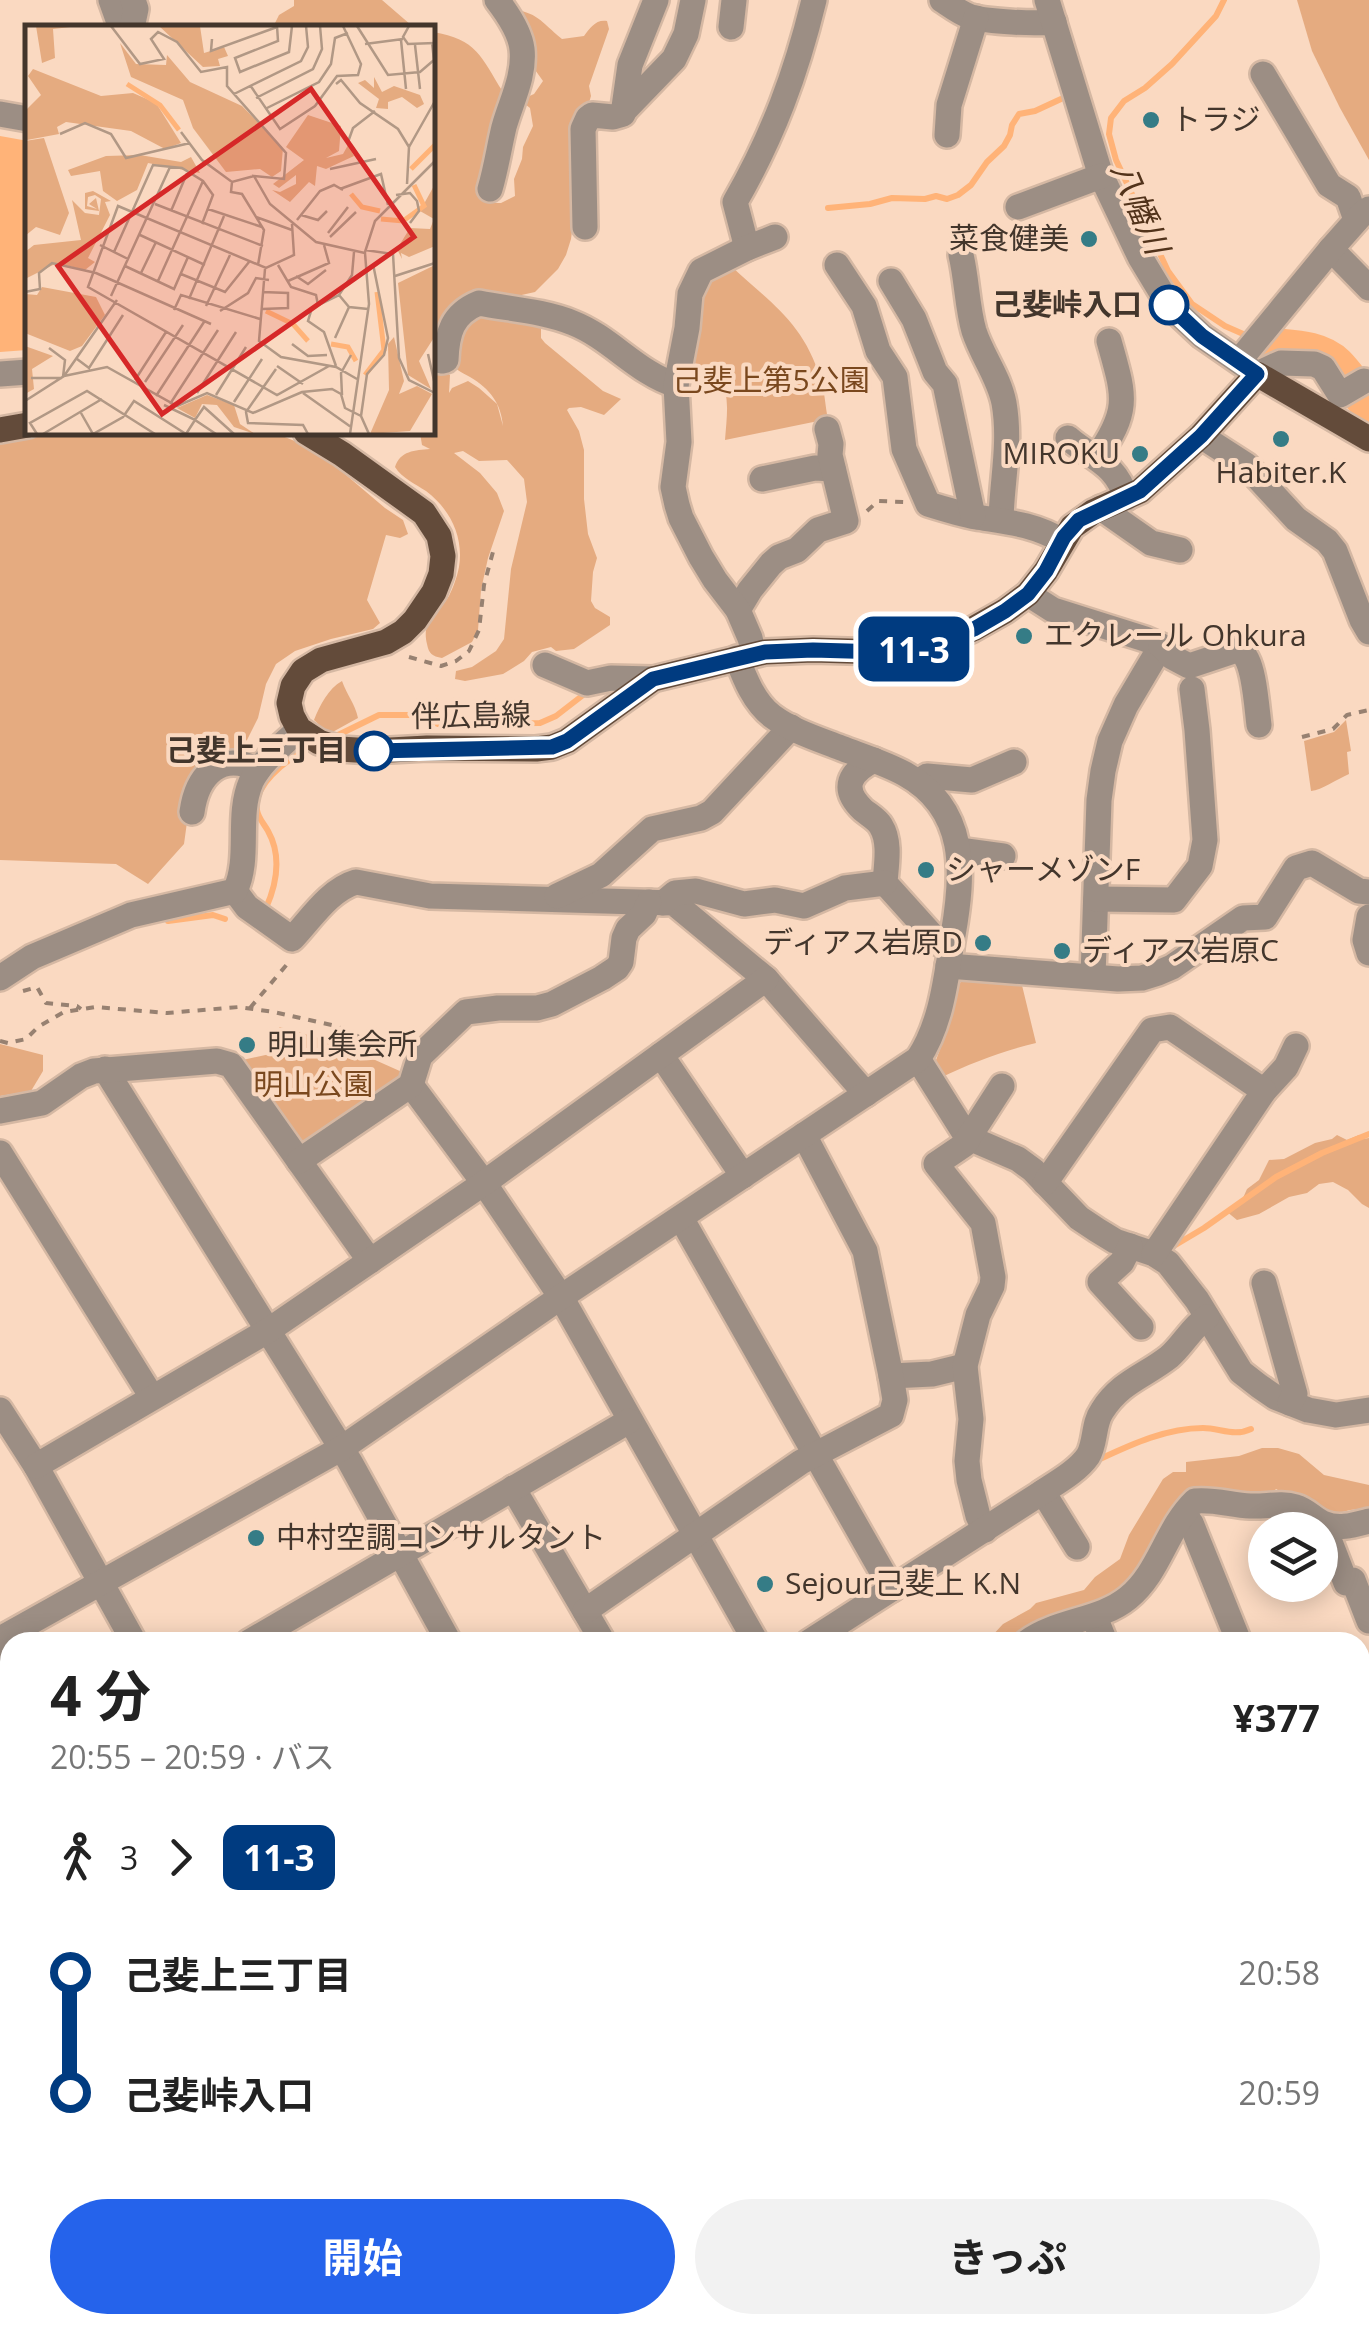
<!DOCTYPE html>
<html lang="ja">
<head>
<meta charset="utf-8">
<style>
	body { margin:0; font-family:"Open Sans","Noto Sans JP",sans-serif; background:#f2f2f2; color:#222; height:100vh; display:flex; flex-direction:column; font-size:38px; white-space:nowrap }
	* { box-sizing:border-box; margin:0 }
	p { font-size:32px; color:#767676 }
	.icon { flex:none; width:55px; height:55px; fill:none; stroke:currentColor; stroke-width:2; stroke-linecap:round; stroke-linejoin:round }
	.map { position:relative; flex:1; overflow:hidden }
	.sheet { position:absolute; left:0px; top:1632px; width:1370px; height:702px; display:flex; flex-direction:column; background:#fff; border-radius:30px 30px 0 0; box-shadow:0 5px 25px #0003 }
	.sheet>* { flex:none }
	.badge { padding:0 20px; border-radius:15px; font-size:35px; line-height:65px }
	.controls { position:absolute; left:1248px; top:1512px; display:grid; gap:20px }
	.controls a { display:grid; place-items:center; width:90px; height:90px; border-radius:50%; background:#fff; box-shadow:0 5px 25px #0003; font-size:50px }
	.map>.badge { position:absolute; translate:-50% -50%; box-shadow:0 0 0 5px #fff }
	.legs { display:flex; align-items:center; gap:15px; height:110px; padding:0 50px; font-size:32px }
	.legs p { margin-inline-start:auto }
	.overview { display:flex; align-items:center; justify-content:space-between; height:170px; padding:0 50px }
	h1 { font-size:55px; font-weight:700; line-height:75px }
	.cta { display:flex; gap:20px; margin-top:auto; padding:20px 50px }
	.cta a { flex:1; height:115px; border-radius:60px; background:#2563eb; color:#fff; font-size:40px; font-weight:700; line-height:115px; text-align:center }
	.cta a+a { background:#f2f2f2; color:#222 }
	ul { padding:0 50px; list-style:none }
	li { display:flex; align-items:center; gap:35px; height:120px; font-size:38px }
	li i { display:grid; place-items:center; width:15px; height:100%; margin:0 12px; background:currentColor }
	li i::after { content:''; width:25px; height:25px; margin:-12px; border:8px solid; border-radius:50%; background:#fff }
	li p { margin-inline-start:auto }
	li:first-child i { background:linear-gradient(#0000 50%,currentColor 0) }
	li:last-child i { background:linear-gradient(currentColor 50%,#0000 0) }
	.map>svg:first-child { display:block }
</style>
</head>
<body>
<div class="map">
<svg width="1369" height="2333" viewBox="0 0 1369 2333">
	<rect width="100%" height="100%" fill="#fad9c1"/>
	<g fill="#e5ab80">
		<path d="M294,0H382L411,25L417,27H273L279,15L294,6Z"/>
		<path d="M1297,0H1369V160L1340,108L1312,51Z"/>
		<path d="M509,9C538,12 540,21 562,39L584,36C590,28 596,19 607,21L609,29L589,86L591,96L588,106L571,239L566,255L558,269L535,292L453,310L433,351V32C477,39 481,57 503,92L490,194L491,203H501L515,196L514,179L522,159L523,147L533,126L530,108L525,104V98L534,94L543,81L533,67L532,32Z"/>
		<path d="M729,264C771,304 803,321 821,380C825,392 825,406 828,419L725,440C728,402 734,371 689,362L702,287Z"/>
		<path d="M462,313L541,321V338L545,343L603,391L621,399L604,415L581,407L569,408L567,410L579,431L584,450V499L588,534L597,558L593,572L591,601L595,608L610,617V625L574,649L556,651L551,647L532,652L524,661L503,674L465,681L455,679L456,671L472,667L496,651L504,639L511,569L527,502L524,479L507,460L479,461L463,451L454,453L480,473L497,493L504,511L488,558L481,590L478,630L472,642L442,658C432,656 429,654 427,644C421,621 438,614 449,596C453,588 457,577 459,567C464,537 450,509 426,491C415,484 402,478 395,467C400,451 415,450 430,449L422,445L420,433L432,432L433,361L450,375L449,393L452,388L468,381L479,388L497,404L503,426C501,403 490,389 470,377C461,372 456,370 450,362Z"/>
		<path d="M50,432L275,433L302,444L326,458L385,508L403,520L408,534L400,538L386,535L367,600L380,623L373,629L331,639L295,651L276,664L266,684L258,718L244,746L213,757L191,793L184,844L148,884L116,864L0,860V442Z"/>
		<path d="M342,681C347,695 355,704 358,718L329,734L314,720C320,705 328,689 342,681Z"/>
		<path d="M1346,720L1351,751L1347,752L1349,774C1337,779 1322,790 1311,791L1304,741L1334,732Z"/>
		<path d="M969,975L1020,977L1036,1043C1003,1051 971,1063 940,1078L936,1060L947,1031L955,987Z"/>
		<path d="M280,1027L337,1043L402,1072L394,1087L307,1149L295,1145L238,1061L270,1054L268,1038Z"/>
		<path d="M0,1044L43,1055V1071L31,1091L0,1096Z"/>
		<path d="M1337,1135L1347,1140L1359,1135L1363,1139L1369,1138V1208L1362,1204L1348,1190L1333,1182L1319,1184L1307,1193L1289,1197L1259,1214L1237,1220L1226,1211L1243,1198L1247,1189L1259,1180L1269,1160L1284,1159L1315,1143L1332,1139Z"/>
		<path d="M1262,1448H1278L1299,1454L1324,1475L1369,1485V1508L1350,1510L1327,1516L1276,1489L1267,1499L1194,1493L1131,1586L1020,1642H970L990,1638L1003,1624L1030,1609L1036,1603L1084,1590L1095,1577L1120,1559L1129,1535L1163,1479L1173,1472H1186V1462L1239,1456Z"/>
		<path d="M1365,1975L1369,1985V2134L1366,2135L1360,2119V1976Z"/>
		<path d="M0,2007L10,2019V2321L0,2324Z"/>
		<path d="M245,2325H531L534,2333H234Z"/>
	</g>
	<path fill="#ffb378" d="M0,136L28,141L27,350L0,352Z"/>
	<g fill="none" stroke-linecap="round" stroke-linejoin="round">
		<g stroke="#ffb378" stroke-width="6">
			<path d="M1224,0L1216,16L1172,64L1145,88L1124,101L1111,118L1109,134L1116,160L1168,271L1192,304L1225,326L1250,337"/>
			<path d="M828,208L870,204L892,198L925,199L936,196L947,199L958,195L971,185L987,162L1004,146L1010,135L1012,125L1019,114L1035,111L1061,99"/>
			<path d="M336,736L379,715H416L438,724L540,723L556,716L587,692"/>
			<path d="M266,908C277,883 282,856 268,831C265,825 258,818 257,810C253,785 285,761 304,751"/>
			<path d="M168,921L213,915L225,919"/>
			<path d="M1172,1247L1204,1228L1276,1177L1322,1153L1369,1134"/>
			<path d="M1100,1459C1132,1444 1167,1428 1203,1428C1220,1428 1234,1437 1251,1429"/>
		</g>
		<path stroke="#ffb378" stroke-width="38" d="M1273,347C1294,349 1320,349 1336,365C1348,377 1356,392 1369,403"/>
		<g stroke="#d5b8a3" stroke-width="30">
			<g id="minor">
				<path d="M111,0L121,28"/>
				<path d="M942,0C951,6 960,13 971,17C989,22 1035,24 1054,22"/>
				<path d="M1047,0L1100,173L1140,257L1169,305L1202,336L1257,374L1281,363L1314,364L1323,368L1340,395L1364,381"/>
				<path d="M731,27L734,0"/>
				<path d="M132,28L136,9L133,0"/>
				<path d="M1263,74L1329,185L1348,197L1356,220"/>
				<path d="M0,114L28,119"/>
				<path d="M623,114L630,65L656,0"/>
				<path d="M947,135L949,105L976,18"/>
				<path d="M490,189C496,169 499,148 504,127C511,102 525,76 522,49C520,32 507,13 497,0"/>
				<path d="M1018,207L1101,176"/>
				<path d="M585,227L583,129L588,118L592,115L613,117L620,115L674,59L686,34L693,0"/>
				<path d="M747,248L735,202C773,136 796,74 814,0"/>
				<path d="M1331,249L1369,288"/>
				<path d="M961,255C967,280 967,307 974,331C982,356 999,377 1004,403C1011,443 1002,480 1001,519"/>
				<path d="M837,265L864,306L878,351L895,377L904,449L928,504C944,509 960,514 976,517C1007,522 1034,524 1062,541"/>
				<path d="M891,281L914,319L935,372L945,384L973,516"/>
				<path d="M432,359L442,361L446,360C447,333 452,314 479,303C509,309 544,311 573,323C611,338 637,373 676,385"/>
				<path d="M1239,361L1331,249L1362,214L1369,209"/>
				<path d="M0,374L28,372"/>
				<path d="M1201,436L1246,465L1296,519L1327,541L1335,551L1362,620L1369,632"/>
				<path d="M1068,438C1092,459 1116,463 1126,498"/>
				<path d="M1097,457C1131,409 1124,395 1109,341"/>
				<path d="M762,479L815,468L833,469"/>
				<path d="M1101,508L1151,543L1180,550"/>
				<path d="M1028,594L1053,610L1145,639L1161,646L1126,705L1110,741L1103,771L1099,800L1093,976"/>
				<path d="M738,610L750,590L771,564L779,557L797,550L818,530L846,521L830,455L831,444L827,429"/>
				<path d="M1161,646L1172,657L1189,666L1234,651C1237,651 1240,651 1242,653C1254,660 1257,711 1259,725"/>
				<path d="M754,654L750,638L738,610L715,580L701,557L681,518L677,505L673,487L679,442L676,385L687,328L690,294L701,271L747,248L775,237"/>
				<path d="M545,665L587,683L611,678L653,679"/>
				<path d="M874,760C850,772 840,788 863,810C869,815 877,819 881,826C891,842 886,866 885,883L939,943L951,948"/>
				<path d="M919,783L927,776L972,780L1014,762"/>
				<path d="M192,812C197,775 221,750 258,770"/>
				<path d="M959,850L1003,856"/>
				<path d="M235,891L247,907L292,939C311,919 329,890 356,882L430,896L674,903L766,979L866,1094"/>
				<path d="M557,896L601,875L652,829L701,818L712,812L791,727"/>
				<path d="M1096,899L1174,900L1200,866L1205,840L1197,730L1192,689"/>
				<path d="M663,903L675,893L696,891L744,904L775,900L804,906L845,888L885,883"/>
				<path d="M1369,917L1365,940L1369,953"/>
				<path d="M948,966L1118,979L1142,978L1158,973L1172,967L1243,918L1265,917L1296,868L1312,863L1359,891L1369,892"/>
				<path d="M0,978L32,957L131,915L235,891C251,857 236,817 251,782C261,761 283,745 299,729"/>
				<path d="M661,1055L743,1176"/>
				<path d="M918,1059L967,1137L1018,1159L1033,1170L1079,1218L1097,1230L1115,1241L1154,1254L1168,1263L1197,1300L1241,1372L1259,1386L1275,1397L1308,1410L1336,1415L1369,1410"/>
				<path d="M105,1069L350,1462L449,1642"/>
				<path d="M411,1085L484,1183L561,1297L756,1642"/>
				<path d="M1264,1091L1286,1067L1296,1046"/>
				<path d="M0,1111L42,1103L81,1076L94,1071L217,1061L231,1065L370,1261"/>
				<path d="M0,1153L152,1397"/>
				<path d="M299,1161L411,1085L420,1056L466,1012L498,1008H537L552,1004L602,978L617,968L621,962L624,938L628,929L644,914L649,902"/>
				<path d="M1045,1183L1152,1030L1170,1027L1264,1091L1154,1254"/>
				<path d="M681,1218L892,1589"/>
				<path d="M1130,1246L1122,1262L1100,1282L1141,1327"/>
				<path d="M1264,1283L1295,1394L1290,1403"/>
				<path d="M891,1376L932,1374L965,1366"/>
				<path d="M0,1410L36,1466L134,1642"/>
				<path d="M36,1466L269,1330L484,1183L766,979"/>
				<path d="M513,1488L603,1642"/>
				<path d="M1043,1492L1077,1547"/>
				<path d="M1186,1518L1191,1523L1239,1642"/>
				<path d="M1323,1524L1346,1583L1353,1580L1369,1621"/>
				<path d="M985,1530L978,1516L969,1480L967,1461L971,1419L965,1366L978,1315L992,1286L993,1277L983,1223L936,1164L964,1145L1002,1086"/>
				<path d="M585,1611L801,1462L891,1415L895,1400L891,1376L865,1251L804,1135"/>
				<path d="M1095,1623L1099,1627L1105,1642"/>
				<path d="M0,1639L342,1448L561,1297L918,1059C942,1023 946,977 953,935C964,873 968,809 905,774C885,763 862,756 841,748C818,739 792,731 772,716C754,702 745,679 737,658"/>
				<path d="M249,1642L629,1421"/>
				<path d="M809,1642L1038,1495C1054,1484 1077,1472 1088,1456C1096,1443 1093,1424 1102,1411C1120,1382 1145,1376 1169,1357C1183,1345 1191,1328 1207,1317"/>
				<path d="M1027,1642C1057,1620 1100,1621 1128,1598C1160,1572 1166,1529 1195,1501C1214,1499 1231,1505 1250,1506C1266,1507 1280,1502 1296,1507C1307,1510 1313,1519 1323,1523C1338,1530 1354,1525 1369,1521"/>
				<path d="M0,1652L10,1670"/>
				<path d="M1360,1761L1369,1757"/>
				<path d="M0,1905L10,1923"/>
				<path d="M1360,1948L1369,1971"/>
				<path d="M1360,2226L1369,2219"/>
				<path d="M1360,2263L1369,2260"/>
				<path d="M548,2325L551,2333"/>
				<path d="M663,2325L666,2333"/>
				<path d="M1034,2325L1038,2333"/>
				<path d="M20,2333L32,2325"/>
				<path d="M1068,2333L1077,2325"/>
			</g>
		</g>
		<g stroke="#d5b8a3" stroke-width="30">
			<g id="major">
				<path d="M0,430L28,425"/>
				<path d="M306,432L342,454L424,513L439,536L443,556L441,574L434,592L415,620L403,632L386,642L321,660L303,671L293,686L289,703L292,716L299,729L319,742L340,749L372,751L427,748L536,749L552,747L567,741L653,679L765,652L813,650L882,652L918,648L949,640L973,629L1005,611L1028,594L1046,571L1072,527L1093,512L1140,491L1201,436L1257,374L1369,439"/>
			</g>
		</g>
		<g stroke="#978171" stroke-width="4" stroke-dasharray="8 8" stroke-linecap="butt">
			<path d="M867,511L878,501L904,502"/>
			<path d="M409,657L441,666L456,661L469,651L479,630L484,585L494,548"/>
			<path d="M1302,737L1333,729L1347,715L1369,710"/>
			<path d="M23,991L37,987L46,1003L77,1006L81,1009"/>
			<path d="M250,1008L289,962"/>
			<path d="M0,1041L8,1043L26,1039L38,1027L64,1012L95,1007L167,1013L239,1007L274,1012L336,1026L395,1054"/>
			<path d="M1360,2061H1369"/>
		</g>
		<use href="#minor" stroke="#9c8e84" stroke-width="25"/>
		<use href="#major" stroke="#634b3a" stroke-width="25"/>
	</g>
	<g fill="none" stroke-linecap="round" stroke-linejoin="round">
		<g stroke="#fff" stroke-width="22">
			<path id="line-1" d="M374,751L552,747L567,741L653,679L765,652L813,650L882,652L918,648L949,640L974,629L1005,611L1028,594L1046,571L1064,537L1079,520L1140,491L1201,436L1257,374L1202,336L1169,305"/>
		</g>
		<use href="#line-1" stroke="#003b80" stroke-width="15"/>
	</g>
	<g fill="#357c86" stroke="#fad9c1" stroke-width="4">
		<circle cx="1151" cy="120" r="10"/>
		<circle cx="1089" cy="239" r="10"/>
		<circle cx="1281" cy="439" r="10"/>
		<circle cx="1140" cy="454" r="10"/>
		<circle cx="1024" cy="636" r="10"/>
		<circle cx="926" cy="870" r="10"/>
		<circle cx="983" cy="943" r="10"/>
		<circle cx="1062" cy="951" r="10"/>
		<circle cx="247" cy="1045" r="10"/>
		<circle cx="256" cy="1538" r="10"/>
		<circle cx="765" cy="1584" r="10"/>
	</g>
	<g fill="#fff" stroke="#003b80" stroke-width="5">
		<circle cx="1169" cy="305" r="18"/>
		<circle cx="374" cy="751" r="18"/>
	</g>
	<g text-anchor="middle" stroke-width="8" stroke-linejoin="round" paint-order="stroke">
		<g font-size="30" fill="#43362c" stroke="#fad9c1" text-anchor="start">
			<text x="1171" y="130">トラジ</text>
			<text x="1069" y="249" text-anchor="end">菜食健美</text>
			<text x="1120" y="464" text-anchor="end">MIROKU</text>
			<text x="1281" y="483" text-anchor="middle">Habiter.K</text>
			<text x="1044" y="646">エクレール Ohkura</text>
			<text x="946" y="880">シャーメゾンF</text>
			<text x="963" y="953" text-anchor="end">ディアス岩原D</text>
			<text x="1082" y="961">ディアス岩原C</text>
			<text x="267" y="1055">明山集会所</text>
			<text x="276" y="1548">中村空調コンサルタント</text>
			<text x="785" y="1594">Sejour己斐上 K.N</text>
		</g>
		<g font-size="30" font-weight="bold" fill="#43362c" stroke="#fad9c1" text-anchor="end">
			<text x="1142" y="315">己斐峠入口</text>
			<text x="346" y="761">己斐上三丁目</text>
		</g>
		<g font-size="30" fill="#7a481e" stroke="#fad9c1">
			<text x="771" y="391">己斐上第5公園</text>
			<text x="313" y="1095">明山公園</text>
		</g>
		<g font-size="30" fill="#43362c" stroke="#fad9c1">
			<text transform="translate(471 716) rotate(-1)" y="10">伴広島線</text>
		</g>
		<g font-size="32" font-style="italic" fill="#52331b" stroke="#fad9c1">
			<text transform="translate(1140 208) rotate(67)" y="11">八幡川</text>
		</g>
	</g>
	<g transform="translate(25 25)">
		<rect width="410" height="410" fill="#fad9c1"/>
		<path d="M54,1L28,4L30,33L17,38L11,1ZM134,1H175L179,28L199,22L203,31L193,34L195,41L178,42ZM95,18L111,39L141,40L142,30L165,57L217,81L258,123L256,146L247,152L235,144L201,147L168,103L158,75L106,52ZM8,44L76,71L108,68L131,78L156,118L140,124L106,106L41,97L32,102L34,109L2,115L0,86L16,70L3,51ZM349,52L357,67L369,61L395,70L399,79L392,83L377,72L363,77V84L351,83L354,74L333,58L340,55L349,63ZM283,90L316,101L314,126L301,133L318,129L323,120L329,131L301,144L292,141L290,161L284,157L265,177L247,165L255,167L271,159V150L254,163L248,159L279,135L261,122ZM19,113L44,188L35,210L11,202L0,211V116ZM115,130L156,137L166,132L175,148L123,138L112,165L92,176L78,166L75,146L46,151L43,145L81,131ZM410,159V221L384,232L376,228L377,234L372,224L385,203L405,204L409,194L395,186ZM68,166L86,176L80,177L85,190L63,233L70,237L60,245L32,238L0,254V227L9,220L56,215L47,175L60,188L74,190L76,174L70,170L63,172L62,181L72,184L64,179L71,173L74,186L60,184V168ZM410,240V311L394,336L406,364L383,350L373,258ZM17,262L71,272L80,290L57,321L45,326L0,308V269L12,270ZM369,312L379,356L374,369L392,361L407,369L385,406L345,409L364,365L363,319ZM0,321L28,331L7,344L9,364L0,369ZM182,370L209,380L215,399L230,409L209,402L192,380L177,379L170,393L152,383Z" fill="#e5ab80"/>
		<path fill="none" stroke="#ffb378" stroke-width="5" d="M102,59L135,80L154,105M386,144L410,120M326,169L337,182L355,186M356,194L378,196L399,181L389,160M241,286L268,299L283,316M306,319L323,322L331,336M340,350L359,325L352,267"/>
		<path fill="none" stroke="#b19885" stroke-width="2.5" d="M86,1L115,39L139,34L126,14L133,7L152,17L176,47L202,42V61L261,128L259,154L229,151L245,179L291,217L340,228L344,279L325,409M252,1L253,16L210,33L215,47L264,27L267,1M332,1L363,50L395,47L409,35L407,18M384,1L378,12L383,19L410,18M187,14L186,26L252,2M376,15L381,64M340,19L378,14M390,20L395,64M311,59L316,55L335,78L373,104L384,122M225,60L255,104L290,81L312,51L333,50L336,39L318,1M209,69L276,36L283,22L281,1M231,73L288,44L297,24L295,1M240,84L294,57L306,39L310,13L323,8M156,107L177,135L207,157L229,151M35,109L60,98L86,109L101,133L165,118M323,117L328,103L350,86M305,144L351,134M207,157L206,167L217,169L239,205L233,240M382,159L384,122L410,76M315,164L356,149L363,180M371,170L385,168L392,176L394,186L385,198M130,179L238,221M183,184L237,202M146,186L163,146M276,190L293,195L302,186M231,192L267,205M272,195L295,166L309,160L318,165M267,199L269,230L241,243L93,181L63,262L252,370L304,341M303,208L323,182M115,210L180,240M305,212L331,187M75,220L103,234M340,225L368,229L374,333L384,355L410,368M89,227L128,140L157,143L178,156L188,170L177,199M340,227L350,196L410,136M253,240L266,262L291,270L293,280M100,241L149,264L163,232M240,244L234,316L256,332L311,342L332,354M116,248L131,217M156,249L200,267L224,237M271,251L283,259L301,245M370,251L410,238M133,256L178,156M263,256L304,238L299,220M0,267L15,264L14,248L27,238L71,248L186,299M237,267L263,268V283L237,284M314,270L327,250L329,227M86,271L145,142M164,274L199,191M181,281L205,230M149,285L156,270L235,294M195,286L223,268L231,253L244,255M310,313L324,282M267,319L283,331L302,330M24,323L40,335L38,352M403,329L410,360M52,334L64,343L98,290M252,341L278,359M311,341L299,307L283,296L287,283L314,270L324,282L343,284M251,344L221,387L223,398L278,400L283,409M39,351L82,342L152,381L182,368L228,388L277,367L307,364L316,369L320,383L336,391M6,353H37M110,355L141,307M120,357L158,300M172,368L211,307M278,368L326,402M191,370L221,322M317,370L316,348L326,330M131,371L179,297M0,376L39,351L92,275M209,377L237,334M145,379L193,305M139,380L170,395L179,382L209,409M56,388L68,409L98,392L109,376L161,409M12,409L5,398L62,366L130,409M18,409L77,374M161,409L170,395L191,409M344,409L336,391L342,349L359,330L363,313L348,239"/>
		<path fill="#d62828" fill-opacity="0.15" stroke="#d62828" stroke-width="5" d="M286,64L389,212L137,389L33,241Z"/>
		<rect width="410" height="410" fill="none" stroke="#43362c" stroke-width="5"/>
	</g>
</svg>
<div class="controls">
<a><svg class="icon" aria-label="layers" viewBox="0 0 24 24"><path d="M12 4l9 5-9 5-9-5zM3 14l9 5 9-5"/></svg></a>
</div>
<b class="badge" style="left:914px;top:649px;background:#003b80;color:#fff">11-3</b>
<section class="sheet">
<div class="overview"><div><h1>4 分</h1><p>20:55 – 20:59 · バス</p></div><b>¥377</b></div>
<div class="legs"><svg class="icon" aria-label="walk" viewBox="0 0 24 24"><circle cx="13" cy="4" r="2"/><path d="M13 8l-2 6 4 7M11 14l-3 7M7 12l3-4h3l4 4"/></svg>3<svg class="icon" aria-label="forward" viewBox="0 0 24 24"><path d="M9 5l7 7-7 7"/></svg><b class="badge" style="background:#003b80;color:#fff">11-3</b></div>
<ul>
<li><i style="color:#003b80"></i><b>己斐上三丁目</b><p>20:58</p></li>
<li><i style="color:#003b80"></i><b>己斐峠入口</b><p>20:59</p></li>
</ul>
<div class="cta"><a>開始</a><a>きっぷ</a></div>
</section>
</div>
</body>
</html>
